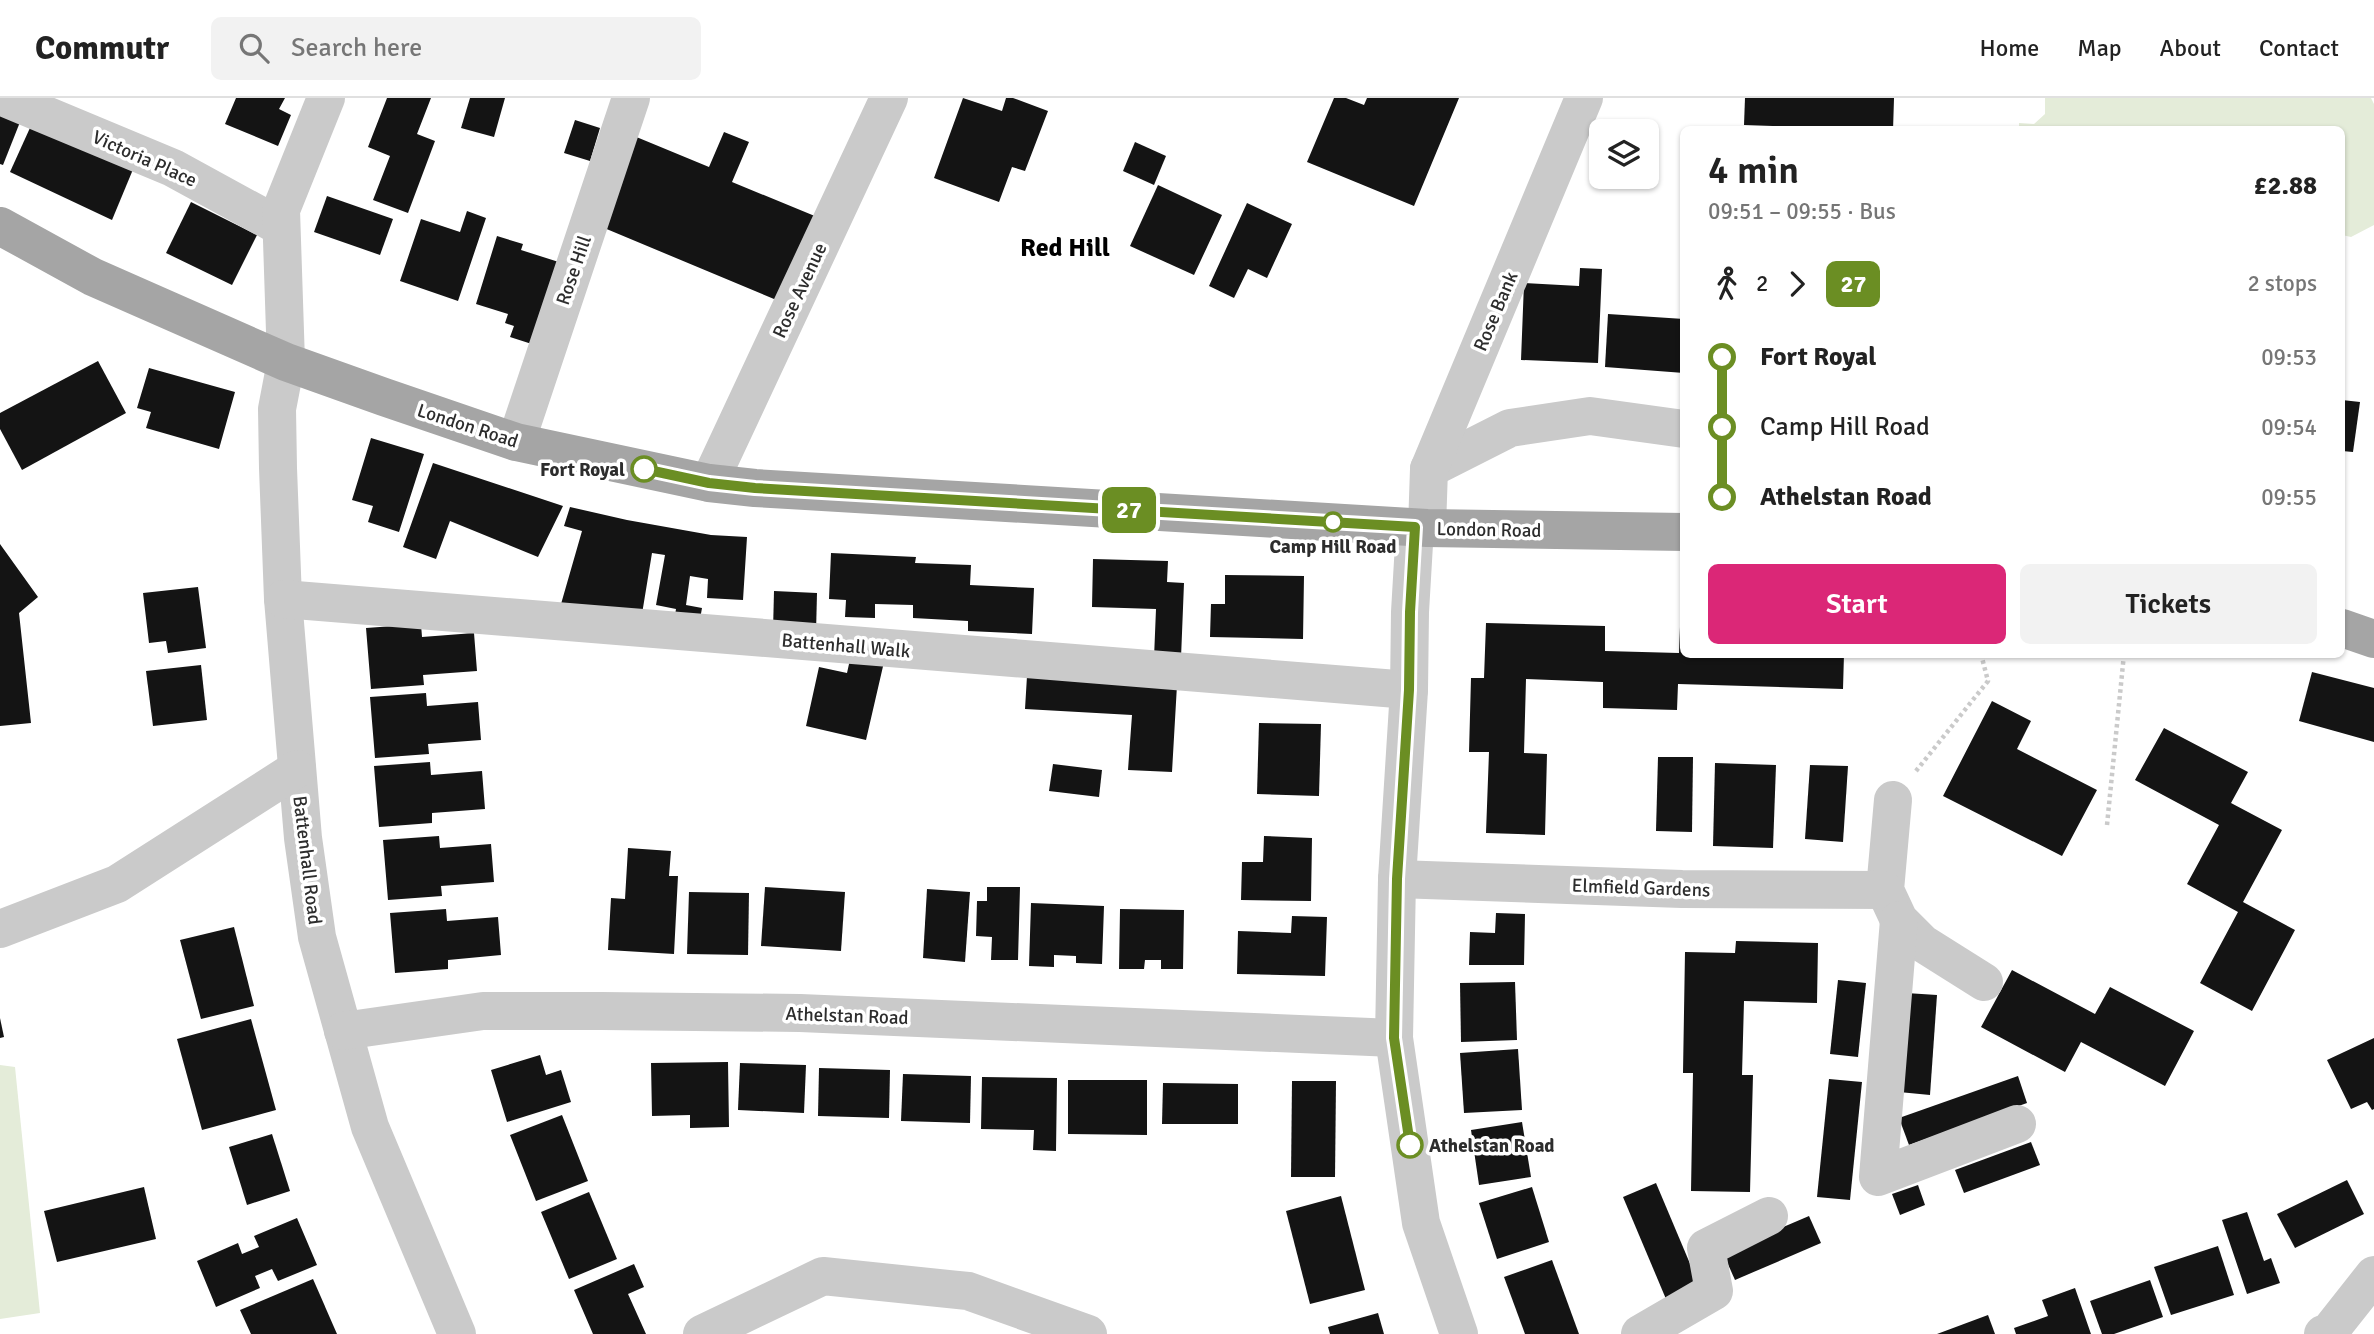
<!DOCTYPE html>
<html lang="en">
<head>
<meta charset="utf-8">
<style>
	body { margin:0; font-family:Signika,sans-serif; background:#f2f2f2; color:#222; height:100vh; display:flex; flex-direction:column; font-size:26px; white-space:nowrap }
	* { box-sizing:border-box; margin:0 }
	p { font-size:23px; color:#767676 }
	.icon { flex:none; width:38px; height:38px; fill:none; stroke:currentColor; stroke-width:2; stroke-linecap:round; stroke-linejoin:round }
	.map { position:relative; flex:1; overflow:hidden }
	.sheet { position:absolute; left:1680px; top:28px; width:665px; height:532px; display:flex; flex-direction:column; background:#fff; border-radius:10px; box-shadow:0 2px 5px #0004 }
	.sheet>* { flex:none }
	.badge { padding:0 14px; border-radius:10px; font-size:24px; line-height:46px }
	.controls { position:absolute; left:1589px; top:21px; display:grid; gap:14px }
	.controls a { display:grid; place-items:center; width:70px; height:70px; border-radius:10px; background:#fff; box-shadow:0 2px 5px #0004; font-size:35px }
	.map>.badge { position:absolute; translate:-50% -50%; box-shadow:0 0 0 4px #fff }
	.legs { display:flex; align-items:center; gap:10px; height:77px; padding:0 28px; font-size:23px }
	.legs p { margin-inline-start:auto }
	.summary { display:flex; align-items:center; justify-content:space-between; height:119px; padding:0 28px }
	h1 { font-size:38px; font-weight:600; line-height:52px }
	.action { display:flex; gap:14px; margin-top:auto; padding:14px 28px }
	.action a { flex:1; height:80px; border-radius:10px; background:#db2777; color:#fff; font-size:28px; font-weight:600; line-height:80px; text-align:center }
	.action a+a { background:#f2f2f2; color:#222 }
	ul { padding:0 28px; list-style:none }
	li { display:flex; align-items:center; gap:24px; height:70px; font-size:26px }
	li i { display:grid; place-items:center; width:10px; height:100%; margin:0 9px; background:currentColor }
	li i::after { content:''; width:18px; height:18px; margin:-9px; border:5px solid; border-radius:50%; background:#fff }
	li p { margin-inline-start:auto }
	li:first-child i { background:linear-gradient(#0000 50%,currentColor 0) }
	li:last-child i { background:linear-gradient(currentColor 50%,#0000 0) }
	header { display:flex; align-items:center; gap:42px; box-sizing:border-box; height:98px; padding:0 35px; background:#fff; border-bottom:2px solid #e0e0e0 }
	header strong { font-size:33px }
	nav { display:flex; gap:38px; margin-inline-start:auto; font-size:24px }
	.search { width:490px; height:63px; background:#f2f2f2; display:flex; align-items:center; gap:18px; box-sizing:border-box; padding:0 24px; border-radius:10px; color:#767676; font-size:26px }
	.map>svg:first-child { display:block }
</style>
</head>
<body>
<header>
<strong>Commutr</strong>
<div class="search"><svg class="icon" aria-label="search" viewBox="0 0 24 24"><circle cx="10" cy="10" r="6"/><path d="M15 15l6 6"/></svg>Search here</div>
<nav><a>Home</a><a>Map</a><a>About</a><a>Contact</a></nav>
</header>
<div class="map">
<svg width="2374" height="1236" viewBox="0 0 2374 1236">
	<rect width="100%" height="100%" fill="#fff"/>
	<g fill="#e4ecd9">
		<path d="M2045,0H2371L2374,6V127L2351,139L2342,137V32L2019,31V25L2034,26L2045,16Z"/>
		<path d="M0,967L15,969L40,1215L0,1221Z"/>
	</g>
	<g fill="#141414">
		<path d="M236,0H285L279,11L291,17L278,48L225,26Z"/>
		<path d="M387,0H431L417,36L435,43L408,115L373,102L390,58L368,49Z"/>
		<path d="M470,0H505L494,39L461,30Z"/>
		<path d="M963,0L1002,13L1006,0H1013L1048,13L1025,73L1012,69L999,104L934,80Z"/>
		<path d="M1334,0H1346L1364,7L1367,0H1459L1414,108L1307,64Z"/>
		<path d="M1745,0H1894L1893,32L1744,27Z"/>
		<path d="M0,9L22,19L3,67L0,66Z"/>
		<path d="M34,21L134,69L112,122L10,74Z"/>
		<path d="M575,22L600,30L590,63L564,55Z"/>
		<path d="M724,34L749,44L732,84L822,121L786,206L597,127L634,38L709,69Z"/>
		<path d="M1135,44L1166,58L1154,87L1123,73Z"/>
		<path d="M1158,87L1222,117L1194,177L1130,148Z"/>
		<path d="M327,98L393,121L380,157L314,134Z"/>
		<path d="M191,104L257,137L232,187L166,155Z"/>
		<path d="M1247,105L1292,126L1267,180L1248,171L1234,200L1209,188Z"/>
		<path d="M467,113L486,120L458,203L400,183L421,121L460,134Z"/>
		<path d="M497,138L523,146L521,152L565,166L538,248L510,239L514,228L505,225L508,216L476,206Z"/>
		<path d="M1580,170L1602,171L1598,265L1521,262L1524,185L1579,188Z"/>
		<path d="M1608,216L1684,221V275L1605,269Z"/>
		<path d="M98,263L126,315L22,372L0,331V315Z"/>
		<path d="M149,270L235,294L219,351L146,330L151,314L137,310Z"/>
		<path d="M2342,302L2360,304L2353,354L2342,353Z"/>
		<path d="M371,340L424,356L399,434L368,424L373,408L352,402Z"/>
		<path d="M433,365L563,408L538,459L450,423L436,461L403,449Z"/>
		<path d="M570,409L627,422L711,437L747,439L743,502L707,500L708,481L690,478L686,507L702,510L699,527L674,523L676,511L656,507L665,457L652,455L642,516L559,513L582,433L564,428Z"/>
		<path d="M0,446L38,499L19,515L31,625L0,628Z"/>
		<path d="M831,455L916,459L915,465L971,467L970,487L1034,490L1032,536L968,533V523L913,520V507L875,506V520L845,519L846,502L829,501Z"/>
		<path d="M1093,461L1168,463L1167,484L1184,485L1181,560H1154L1156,511L1092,509Z"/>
		<path d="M1225,477L1304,478L1303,541L1210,539L1211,506H1225Z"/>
		<path d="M198,489L206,550L168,555L166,543L149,545L143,495Z"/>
		<path d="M774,493L817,495L816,535L773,533Z"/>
		<path d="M1486,525L1605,528V553L1679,555L1680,529H1684V556H1844L1843,591L1678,586L1677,612L1603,610V584L1526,581L1524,655L1547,656L1545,737L1486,735L1489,654H1469L1471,580H1484Z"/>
		<path d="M421,526L422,539L474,535L477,573L423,577L424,587L371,591L366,530Z"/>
		<path d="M851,557L884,564L866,642L806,628L819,569L847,575Z"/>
		<path d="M201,567L207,622L153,628L146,573Z"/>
		<path d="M2312,574L2374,590V644L2299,623Z"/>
		<path d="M1027,578L1177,587L1172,674L1128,672L1132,617L1025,611Z"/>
		<path d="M426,595L427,608L478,604L481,642L428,646L429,656L375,660L370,599Z"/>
		<path d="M1992,603L2031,623L2017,651L2097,692L2062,758L1943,698Z"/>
		<path d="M1259,625L1321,626L1319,698L1257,696Z"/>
		<path d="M2164,630L2248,674L2231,705L2282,732L2243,804L2295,832L2252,913L2200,885L2238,814L2187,786L2219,727L2135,682Z"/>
		<path d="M1658,659H1693L1692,734L1656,733Z"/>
		<path d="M430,664L431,677L482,673L485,711L432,715V725L379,729L374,668Z"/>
		<path d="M1715,665L1776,667L1773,750L1713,748Z"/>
		<path d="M1053,666L1102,672L1099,699L1049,693Z"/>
		<path d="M1810,667L1848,668L1843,744L1805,741Z"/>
		<path d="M439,738L440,750L491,746L494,784L441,788L442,798L388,802L383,742Z"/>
		<path d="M1264,738L1312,740L1311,803L1241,802L1242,764H1263Z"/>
		<path d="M628,750L671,753L669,778H678L674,856L608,852L611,800L625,801Z"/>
		<path d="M765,789L845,794L841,853L761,848Z"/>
		<path d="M987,789H1020L1018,862H991L992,839L976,838L977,803H987Z"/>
		<path d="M927,791L970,794L965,864L923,860Z"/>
		<path d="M689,794L749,795L748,857L687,856Z"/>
		<path d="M1031,805L1104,808L1102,866L1076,865V858L1054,857V869L1029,868Z"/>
		<path d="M446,811L447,823L498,819L501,857L448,862V871L395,875L390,815Z"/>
		<path d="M1120,811L1184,812L1183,871H1161V862H1145L1144,871H1119Z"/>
		<path d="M1496,815L1525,816L1524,867H1469L1470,834L1495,835Z"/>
		<path d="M1292,818L1327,819L1325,878L1237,876L1238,833L1291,835Z"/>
		<path d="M234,829L254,908L201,921L180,842Z"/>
		<path d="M1736,843L1818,845L1817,905L1744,903L1742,977H1753L1750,1094L1691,1093L1693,975H1683L1685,854L1735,855Z"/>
		<path d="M2012,872L2095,916L2110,889L2194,933L2165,988L2081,944L2065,974L1981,929Z"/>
		<path d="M1838,882L1866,885L1858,959L1830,956Z"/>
		<path d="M1515,884L1517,942L1461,944L1460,885Z"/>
		<path d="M1906,895L1937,897L1930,997L1899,994Z"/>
		<path d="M0,920L4,939L0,940Z"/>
		<path d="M251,921L276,1012L202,1032L177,941Z"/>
		<path d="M2374,940V1011L2372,1012L2367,1004L2351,1011L2327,962Z"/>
		<path d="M1518,951L1522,1012L1464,1015L1460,955Z"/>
		<path d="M540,957L546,977L561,972L571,1004L507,1024L491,972Z"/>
		<path d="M728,964L729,1029L690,1030V1017L652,1018L651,965Z"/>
		<path d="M740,965L806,967L804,1015L738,1012Z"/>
		<path d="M819,970L890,972L889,1020L818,1018Z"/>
		<path d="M903,976L971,978L970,1025L901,1023Z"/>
		<path d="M2018,978L2027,1005L1909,1047L1899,1020Z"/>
		<path d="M982,979L1057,980L1056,1053L1033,1052L1034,1032L981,1031Z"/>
		<path d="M1829,981L1862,984L1850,1102L1817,1099Z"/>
		<path d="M1068,982H1147V1037L1068,1036Z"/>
		<path d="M1292,983H1336L1335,1079H1291Z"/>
		<path d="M1163,985L1238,986V1026H1162Z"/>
		<path d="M562,1017L588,1083L536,1103L510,1037Z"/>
		<path d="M1522,1024L1531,1079L1479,1087L1471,1032Z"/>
		<path d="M272,1036L290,1093L247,1107L229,1049Z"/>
		<path d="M2031,1044L2040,1067L1964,1095L1955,1072Z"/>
		<path d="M2347,1082L2364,1116L2295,1150L2277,1116Z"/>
		<path d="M1656,1085L1699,1187L1666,1201L1623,1099Z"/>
		<path d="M1918,1087L1925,1107L1900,1117L1892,1096Z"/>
		<path d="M144,1089L156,1141L57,1164L44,1113Z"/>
		<path d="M1532,1089L1549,1144L1497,1161L1479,1105Z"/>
		<path d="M589,1094L617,1161L569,1181L541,1114Z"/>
		<path d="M1341,1098L1365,1192L1310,1206L1286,1113Z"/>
		<path d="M2247,1114L2264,1163L2271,1160L2280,1185L2247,1196L2222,1122Z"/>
		<path d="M1809,1118L1821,1145L1735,1182L1723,1155Z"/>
		<path d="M297,1120L317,1167L278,1183L272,1171L255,1178L260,1190L216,1209L197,1163L238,1145L242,1156L259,1149L254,1138Z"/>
		<path d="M2218,1148L2234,1197L2171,1217L2154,1169Z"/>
		<path d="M1552,1162L1579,1236H1525L1504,1179Z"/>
		<path d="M634,1166L644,1189L628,1196L646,1236H593L574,1192Z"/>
		<path d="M313,1181L337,1236H251L240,1212Z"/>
		<path d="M2150,1182L2163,1219L2114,1236H2102L2090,1203Z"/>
		<path d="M2075,1190L2091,1236H2016L2014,1230L2048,1218L2042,1202Z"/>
		<path d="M1378,1215L1384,1236H1330L1328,1229Z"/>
		<path d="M1988,1217L1995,1236H1937Z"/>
	</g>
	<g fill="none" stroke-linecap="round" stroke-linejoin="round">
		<g stroke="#cacaca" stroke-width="4.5" stroke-dasharray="3.5 3.5" stroke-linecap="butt">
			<path d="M1916,673L1988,583L1981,556"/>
			<path d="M2107,727L2124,556"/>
		</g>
		<g stroke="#cacaca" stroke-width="38">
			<path d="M5,0L173,70L272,124L281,125"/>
			<path d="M326,0L281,112L286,264L277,311L278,370L283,501L303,740L317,839L370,1029L457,1236"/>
			<path d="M516,344L631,0"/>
			<path d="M1429,371L1510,330L1590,318L1684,331"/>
			<path d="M709,385L889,0"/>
			<path d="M1415,429L1410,514L1409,592L1397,781L1394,940L1421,1125L1459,1236"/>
			<path d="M1427,430L1429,371L1584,0"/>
			<path d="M283,501L1409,592"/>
			<path d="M1893,702L1885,792L1899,822L1922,845L1984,884"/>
			<path d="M1397,781L1682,791L1885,792"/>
			<path d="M1899,822L1878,1079L2017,1026"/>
			<path d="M0,831L117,786L297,671"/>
			<path d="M343,933L483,913H602L800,915L1394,940"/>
			<path d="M702,1236L823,1178L968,1193L1088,1236"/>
			<path d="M1640,1236L1714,1193L1706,1150L1769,1118"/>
			<path d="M2323,1236L2329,1234L2374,1177"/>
		</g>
		<g stroke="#a5a5a5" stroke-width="38">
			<path d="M0,128L93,179L286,264L384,299L516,344L709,385L755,390L1427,430L1684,434"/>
			<path d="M2342,530L2374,541"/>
		</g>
	</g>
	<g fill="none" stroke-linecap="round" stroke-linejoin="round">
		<g stroke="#fff" stroke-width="16">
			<path id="line-1" d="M644,371L709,385L755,390L1415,429L1410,514L1409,592L1397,781L1394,940L1410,1047"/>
		</g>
		<use href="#line-1" stroke="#6b8e23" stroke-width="10"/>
	</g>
	<g fill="#fff" stroke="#6b8e23" stroke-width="3.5">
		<circle cx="644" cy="371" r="12"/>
		<circle cx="1333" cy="424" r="9"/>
		<circle cx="1410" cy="1047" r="12"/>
	</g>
	<g text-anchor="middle" stroke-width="7" stroke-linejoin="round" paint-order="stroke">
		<g font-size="19" fill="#2d2d2d" stroke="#fff">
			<text transform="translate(145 60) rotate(24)" y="7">Victoria Place</text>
			<text transform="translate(573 172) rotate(-71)" y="7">Rose Hill</text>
			<text transform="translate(799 192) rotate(-65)" y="7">Rose Avenue</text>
			<text transform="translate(1495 213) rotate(-67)" y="7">Rose Bank</text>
			<text transform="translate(468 327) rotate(18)" y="7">London Road</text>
			<text transform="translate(1489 431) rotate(1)" y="7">London Road</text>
			<text transform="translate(846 547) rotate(5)" y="7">Battenhall Walk</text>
			<text transform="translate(308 762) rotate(83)" y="7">Battenhall Road</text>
			<text transform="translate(1641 789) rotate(2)" y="7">Elmfield Gardens</text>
			<text transform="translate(847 917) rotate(2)" y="7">Athelstan Road</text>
		</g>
		<g font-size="19" font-weight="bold" fill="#2d2d2d" stroke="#fff" text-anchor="end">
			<text x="625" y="378">Fort Royal</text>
			<text x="1333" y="455" text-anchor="middle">Camp Hill Road</text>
			<text x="1429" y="1054" text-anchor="start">Athelstan Road</text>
		</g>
		<g font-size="26" font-weight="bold" fill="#000" stroke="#fff">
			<text x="1065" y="158">Red Hill</text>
		</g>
	</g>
</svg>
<div class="controls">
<a><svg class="icon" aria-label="layers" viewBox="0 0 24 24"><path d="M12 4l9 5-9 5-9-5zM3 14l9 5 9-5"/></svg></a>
</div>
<b class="badge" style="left:1129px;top:412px;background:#6b8e23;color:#fff">27</b>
<section class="sheet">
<div class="summary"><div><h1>4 min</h1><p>09:51 – 09:55 · Bus</p></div><b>£2.88</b></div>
<div class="legs"><svg class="icon" aria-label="walk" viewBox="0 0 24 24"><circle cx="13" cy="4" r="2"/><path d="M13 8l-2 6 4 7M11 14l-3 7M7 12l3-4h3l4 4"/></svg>2<svg class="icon" aria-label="forward" viewBox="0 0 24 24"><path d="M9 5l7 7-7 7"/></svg><b class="badge" style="background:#6b8e23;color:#fff">27</b><p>2 stops</p></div>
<ul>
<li><i style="color:#6b8e23"></i><b>Fort Royal</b><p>09:53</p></li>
<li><i style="color:#6b8e23"></i><span>Camp Hill Road</span><p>09:54</p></li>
<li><i style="color:#6b8e23"></i><b>Athelstan Road</b><p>09:55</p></li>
</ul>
<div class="action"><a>Start</a><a>Tickets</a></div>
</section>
</div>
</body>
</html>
